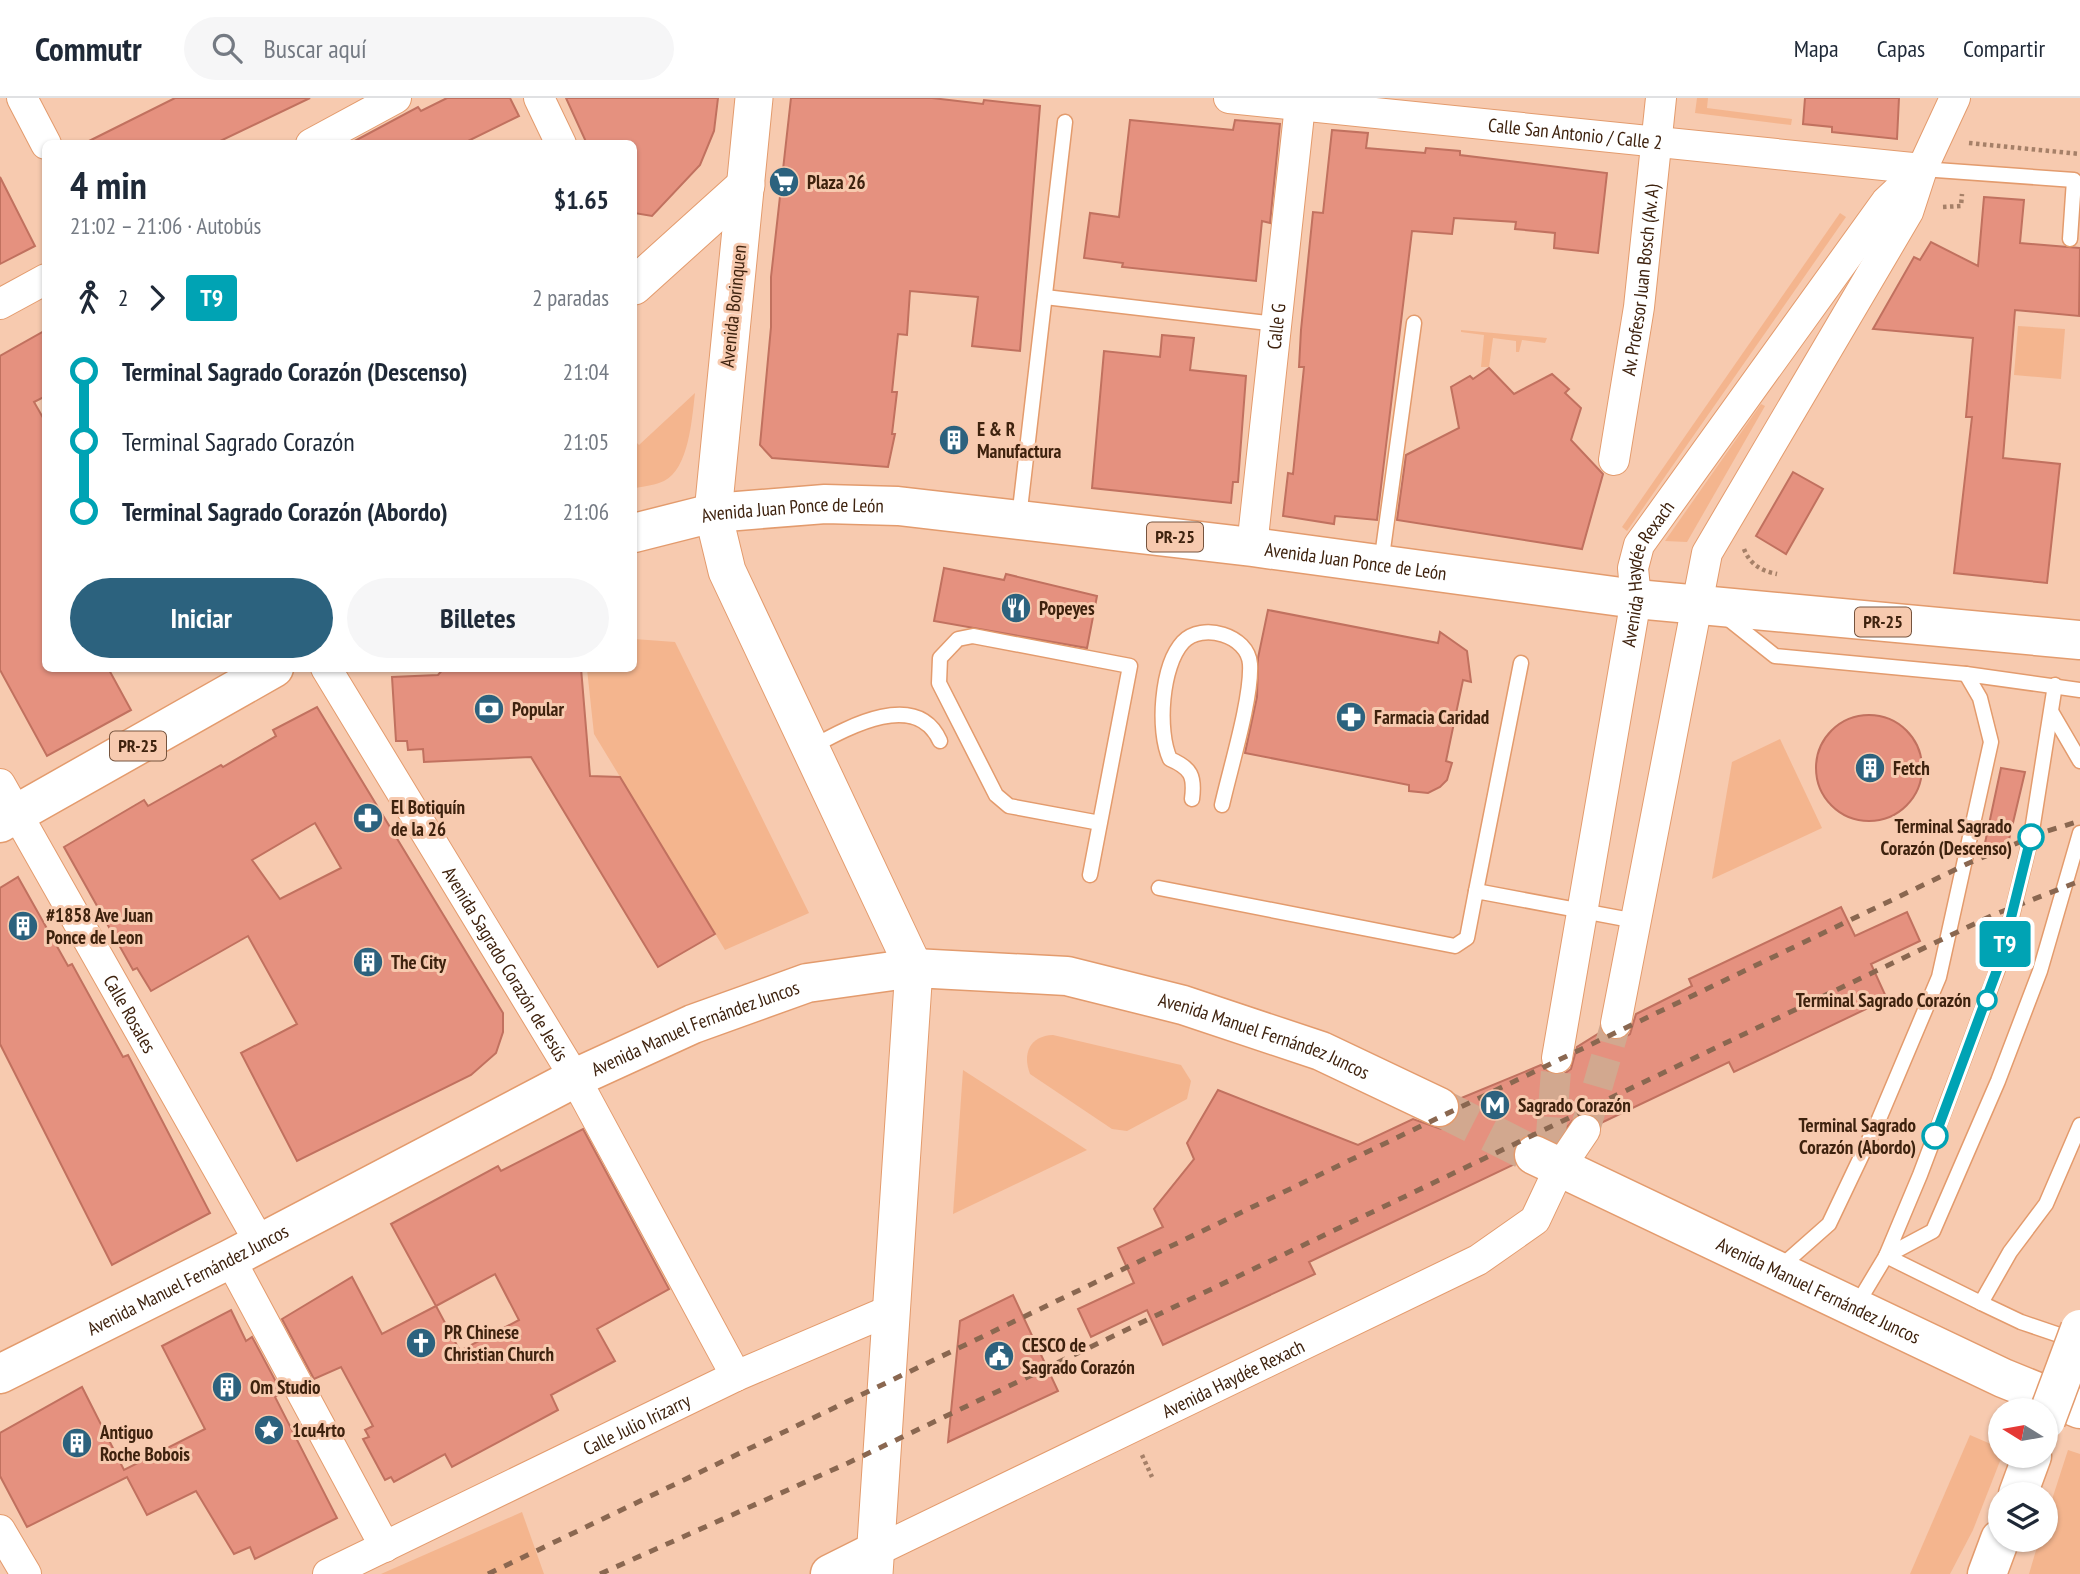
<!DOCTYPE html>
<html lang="es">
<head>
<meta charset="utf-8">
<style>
	body { margin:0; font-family:"PT Sans Narrow",sans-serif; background:#f6f6f7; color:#1f2937; height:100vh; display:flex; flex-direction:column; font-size:26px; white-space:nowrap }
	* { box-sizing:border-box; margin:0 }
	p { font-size:23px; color:#747a83 }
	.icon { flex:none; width:38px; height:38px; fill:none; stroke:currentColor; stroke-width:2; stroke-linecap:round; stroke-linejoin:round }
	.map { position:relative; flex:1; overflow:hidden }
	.panel { position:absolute; left:42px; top:42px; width:595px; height:532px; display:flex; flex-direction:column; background:#fff; border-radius:10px; box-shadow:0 2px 5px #0004 }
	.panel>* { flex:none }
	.badge { padding:0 14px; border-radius:5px; font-size:24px; line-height:46px }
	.needle { width:46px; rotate:281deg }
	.buttons { position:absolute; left:1988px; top:1300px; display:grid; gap:14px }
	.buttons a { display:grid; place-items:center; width:70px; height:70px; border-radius:50%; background:#fff; box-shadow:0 2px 5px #0004; font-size:35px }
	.map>.badge { position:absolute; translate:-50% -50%; box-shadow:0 0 0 4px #fff }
	.legs { display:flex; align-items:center; gap:10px; height:77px; padding:0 28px; font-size:23px }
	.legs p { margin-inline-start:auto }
	.headline { display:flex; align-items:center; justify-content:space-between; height:119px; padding:0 28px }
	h1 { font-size:38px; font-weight:700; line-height:52px }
	.button { display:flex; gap:14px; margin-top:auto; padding:14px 28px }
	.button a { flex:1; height:80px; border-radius:42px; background:#2c627e; color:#fff; font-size:28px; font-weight:700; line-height:80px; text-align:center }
	.button a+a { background:#f6f6f7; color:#1f2937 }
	ul { padding:0 28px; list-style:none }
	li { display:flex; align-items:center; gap:24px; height:70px; font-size:26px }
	li i { display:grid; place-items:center; width:10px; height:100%; margin:0 9px; background:currentColor }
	li i::after { content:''; width:18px; height:18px; margin:-9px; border:5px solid; border-radius:50%; background:#fff }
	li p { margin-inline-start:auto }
	li:first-child i { background:linear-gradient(#0000 50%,currentColor 0) }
	li:last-child i { background:linear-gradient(currentColor 50%,#0000 0) }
	header { display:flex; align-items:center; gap:42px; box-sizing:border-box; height:98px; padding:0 35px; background:#fff; border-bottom:2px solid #e0e1e3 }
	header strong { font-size:33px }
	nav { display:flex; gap:38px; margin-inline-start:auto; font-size:24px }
	.search { width:490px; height:63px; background:#f6f6f7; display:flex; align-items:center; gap:18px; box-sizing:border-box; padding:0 24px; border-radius:38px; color:#747a83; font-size:26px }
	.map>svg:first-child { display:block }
</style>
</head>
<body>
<header>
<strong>Commutr</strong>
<div class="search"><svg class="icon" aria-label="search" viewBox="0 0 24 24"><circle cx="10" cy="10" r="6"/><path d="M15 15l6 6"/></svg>Buscar aquí</div>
<nav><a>Mapa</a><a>Capas</a><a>Compartir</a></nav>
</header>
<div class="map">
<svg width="2080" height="1476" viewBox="0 0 2080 1476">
	<rect width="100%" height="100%" fill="#f7caaf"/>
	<g fill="#f4b58e">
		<path d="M1697,0H1708L1707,10L1792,21L1791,27L1695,15Z"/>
		<path d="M1840,115L1846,119L1627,433L1622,429Z"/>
		<path d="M2018,228L2065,231L2061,281L2014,277Z"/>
		<path d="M1461,232L1547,240L1545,245L1522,242L1519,254H1516V243L1493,240L1489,269H1481L1484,237L1461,234Z"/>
		<path d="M695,295C692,320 689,371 664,383C656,387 645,388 636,390L634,342L639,347Z"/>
		<path d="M1761,306L1765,308L1687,444L1665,443Z"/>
		<path d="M634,541L675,544L809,815L725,852L594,636L587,571L634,570Z"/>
		<path d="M1780,641L1822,730L1712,781L1732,664Z"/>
		<path d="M1053,937L1181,967L1191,983L1187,1001L1127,1033L1112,1031L1030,976C1022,955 1030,938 1053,937Z"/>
		<path d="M963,972L1087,1052L953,1116Z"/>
		<path d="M1970,1337L2000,1350L2002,1358L1973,1432L1950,1476H1910Z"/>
		<path d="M2068,1352L2080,1356V1476H2029L2039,1442H2046V1420Z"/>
		<path d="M522,1414L544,1476H381Z"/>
	</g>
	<g fill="#e5917f" stroke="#c1715f" stroke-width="2" fill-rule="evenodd">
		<path d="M175,0H310L214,46H83Z"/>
		<path d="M447,0H510L519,18L462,46H349L418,9L421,13Z"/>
		<path d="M566,0H718L714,33L700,67L652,118L634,115V46H587Z"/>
		<path d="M791,0H932L983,6L984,2L1040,8L1020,253L972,248L978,199L910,193L907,237L898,236L892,294H897L892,336H895L888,369L772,360L760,347L771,229V179Z"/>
		<path d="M1805,0H1899L1897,41L1832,34V29L1803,26Z"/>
		<path d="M1130,22L1233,32L1235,22L1280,26L1270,125L1262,123L1256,183L1122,169L1123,165L1084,160L1090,115L1119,119Z"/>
		<path d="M1332,32L1368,35L1366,50L1425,55L1426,50L1460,53V57L1607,75L1598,155L1554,150L1555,135L1515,131L1516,124L1454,120L1452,136L1412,133L1377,422L1335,418L1334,426L1283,418L1288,375L1293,376L1304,269H1299L1301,232L1313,114L1323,115Z"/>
		<path d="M0,79L35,148L0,166Z"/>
		<path d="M1984,99L2024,102L2020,145L2080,150L2079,218L2015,212L2003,360L2060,366L2047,485L1954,475L1972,319H1966L1973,240L1873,231L1914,159L1920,162L1931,144L1978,168Z"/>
		<path d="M46,232V298L34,304L46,325V570H108L131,612L47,658L0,572V258Z"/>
		<path d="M1162,237L1194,240L1190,272L1246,278L1238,384H1233L1231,405L1092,390L1104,253L1160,259Z"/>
		<path d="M1489,270L1514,296L1552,276L1569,291L1565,295L1581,310L1571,342L1603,376L1582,451L1397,422L1406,357L1459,330L1451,289L1470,278L1473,281Z"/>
		<path d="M1793,374L1823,391L1786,456L1756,438Z"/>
		<path d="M944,470L1004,482L1006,476L1097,498L1087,550L934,523Z"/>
		<path d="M1268,512L1438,545L1440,534L1467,553L1471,584L1463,582L1446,663L1452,665L1447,682L1440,689L1428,695L1409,693V687L1245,655L1257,599L1258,560Z"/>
		<path d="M444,570H581L590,678L620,679L715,836L658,869L531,659L424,664L423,651L408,652L407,643H396L392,579L438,577Z"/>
		<path d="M317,609L503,915V934L496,955L471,977L297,1063L241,955L297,926L248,838L151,893L137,870L133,872L64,749L144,702L148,708L221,667L223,669L276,638L273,632ZM315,725L341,770L280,801L252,762Z"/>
		<circle cx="1869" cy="670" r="53"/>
		<path d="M2001,670L2025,674L2007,750L1985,745Z"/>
		<path d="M18,779L68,868L72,866L123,959L128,957L210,1115L112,1167L0,946V790Z"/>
		<path d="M1841,809L1855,838L1907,814L1920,843L1871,866L1887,901L1734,974L1729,964L1601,1025L1594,1017L1578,1016L1556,1043L1533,1035L1522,1039L1514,1048L1515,1066L1309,1164L1315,1176L1163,1247L1147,1212L1091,1239L1078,1211L1134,1185L1118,1150L1163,1129L1154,1111L1194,1061L1187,1045L1218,992L1358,1047L1413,1021L1441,1031L1452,1027L1458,1019L1459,1001L1541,967L1553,977L1564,976L1571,971L1577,949L1601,934L1612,942L1622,941L1630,936L1636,916L1692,888L1689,881Z"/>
		<path d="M583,1031L669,1191L597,1231L615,1263L551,1297L558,1312L452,1369L445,1356L394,1384L391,1379L385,1382L363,1341L369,1339L365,1332L373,1328L341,1269L314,1281L282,1221L352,1179L382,1236L436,1208L391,1126L498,1068L501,1073ZM495,1176L519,1222L460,1253L436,1208Z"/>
		<path d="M1013,1197L1058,1293L948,1344L960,1223Z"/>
		<path d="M231,1212L246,1243L252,1239L282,1295L275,1299L337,1420L255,1461L250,1449L234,1456L196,1393L147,1417L127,1379L27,1429L0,1378V1335L82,1289L124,1372L205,1331L162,1248Z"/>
	</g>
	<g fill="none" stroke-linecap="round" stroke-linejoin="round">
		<g stroke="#d2a88f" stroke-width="30" stroke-dasharray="30 15" stroke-linecap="butt">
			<path d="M1585,1032L1616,925"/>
			<path d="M1550,1049L1557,960"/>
		</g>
		<path stroke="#d2a88f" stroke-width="38" stroke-dasharray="38 19" stroke-linecap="butt" d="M1439,1009L1534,1057"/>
		<g stroke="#e39b6d" stroke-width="17">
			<g id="service">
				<path d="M1922,71L2074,82L2070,141"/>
				<path d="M1045,199L1276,226"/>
				<path d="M1019,420L1065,24"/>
				<path d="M1381,466L1414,225"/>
				<path d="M1726,519L1775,558L1966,576L2080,592"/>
				<path d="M2052,615L2080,663"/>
				<path d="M810,650C845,631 916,590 940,643"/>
				<path d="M1192,701C1195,678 1191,670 1170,661C1157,633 1161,568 1183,544C1202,524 1248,537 1250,566C1252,600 1230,671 1222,707"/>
				<path d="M1090,777L1130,568L973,538L958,541L940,560L939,585L996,697L1009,708L1100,725"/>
				<path d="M1159,790L1455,848L1467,840L1476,793L1636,823"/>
				<path d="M1476,793L1521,565"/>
				<path d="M1886,1158L1933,1133L1998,983L2040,873L2080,735"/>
				<path d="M1886,1158L1981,1205L2010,1154L2046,1106L2080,1027"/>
				<path d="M1778,1171L1829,1126L1879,1021L1939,879L1991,644L1980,600L1966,576"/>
				<path d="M1981,1205L2021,1224L2074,1242"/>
				<path d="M1856,1208L1886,1158L1920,1077L2000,865L2031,739L2055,587"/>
			</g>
		</g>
		<g stroke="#e39b6d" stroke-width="32">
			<g id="minor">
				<path d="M22,0L46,46"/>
				<path d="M539,0L561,46"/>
				<path id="s1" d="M1229,0L1922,71"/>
				<path d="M311,46L396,0"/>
				<path d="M0,206L46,181"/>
				<path id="s2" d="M1614,362L1639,209L1661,0"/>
				<path id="s3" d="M1252,449L1300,7"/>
				<path id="s4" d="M326,570L575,980L736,1278"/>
				<path id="s5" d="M0,686L260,1145"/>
				<path d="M1616,925L1707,455L1908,114L1922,71L1955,0"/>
				<path id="s6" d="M1557,960L1636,501L1633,470L1639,447L1886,104L1919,73"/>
				<path d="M230,1161L385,1449"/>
				<path d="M0,1432L26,1476"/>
				<path id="s7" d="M874,1454L1478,1162L1535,1122L1560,1069L1585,1032"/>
				<path id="s8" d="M328,1476L736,1278L893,1211"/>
			</g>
		</g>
		<g stroke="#e39b6d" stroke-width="39">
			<g id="tertiary">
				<path d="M754,0L713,415L727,473L914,870L874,1476"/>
				<path d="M634,188L746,87"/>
			</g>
		</g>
		<g stroke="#e39b6d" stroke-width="41">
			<g id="secondary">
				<path id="s9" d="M1534,1057L2003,1280L2080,1311"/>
				<path id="s10" d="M0,1276L230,1161L575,980L693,926L807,885L914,870L1067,878L1183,907L1321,953L1439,1009"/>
			</g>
		</g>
		<g stroke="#e39b6d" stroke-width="41">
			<g id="primary">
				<path id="s11" d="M634,435L713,415L825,406L898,408L1252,449L1636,501L2080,542"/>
				<path d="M0,725L274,570"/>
			</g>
		</g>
		<g stroke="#e39b6d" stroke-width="41">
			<g id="motorway">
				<path d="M2018,1396L2032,1358"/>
				<path d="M830,1476L874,1454"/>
				<path d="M1987,1476L2000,1441"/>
			</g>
		</g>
		<g stroke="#a68068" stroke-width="4.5" stroke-dasharray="3.5 3.5" stroke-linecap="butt">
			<path d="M1969,45L2080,56"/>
			<path d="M1943,109L1961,108L1962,96"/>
			<path d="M1744,451C1750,467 1762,473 1777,476"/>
			<path d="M1142,1357L1152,1379"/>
		</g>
		<use href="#service" stroke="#fff" stroke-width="14"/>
		<use href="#minor" stroke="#fff" stroke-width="30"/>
		<use href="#tertiary" stroke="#fff" stroke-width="37"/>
		<use href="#secondary" stroke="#fff" stroke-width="38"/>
		<use href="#primary" stroke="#fff" stroke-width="38"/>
		<use href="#motorway" stroke="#fff" stroke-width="38"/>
		<g stroke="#8a6750" stroke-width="5" stroke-dasharray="9 9" stroke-linecap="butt">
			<path d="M488,1476L1969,765L2044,734L2080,723"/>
			<path d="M600,1476L848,1365L1993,817L2080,783"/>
		</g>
		<g stroke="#e39b6d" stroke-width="41" stroke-linecap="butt">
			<path id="motorway-bridge" d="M2046,1322L2080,1231"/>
		</g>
		<use href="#motorway-bridge" stroke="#fff" stroke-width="38"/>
	</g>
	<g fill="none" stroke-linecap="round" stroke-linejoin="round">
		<g stroke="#fff" stroke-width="16">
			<path id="line-1" d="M1935,1038L2000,864L2031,739"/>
		</g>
		<use href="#line-1" stroke="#00a3b4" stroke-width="10"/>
	</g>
	<defs>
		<g id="supermarket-disc" transform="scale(1.575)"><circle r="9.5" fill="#2c627e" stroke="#f7caaf"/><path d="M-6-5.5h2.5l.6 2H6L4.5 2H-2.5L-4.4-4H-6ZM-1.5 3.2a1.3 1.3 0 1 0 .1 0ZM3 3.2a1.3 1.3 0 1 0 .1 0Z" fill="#fff"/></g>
		<g id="building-disc" transform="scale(1.575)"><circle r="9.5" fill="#2c627e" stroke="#f7caaf"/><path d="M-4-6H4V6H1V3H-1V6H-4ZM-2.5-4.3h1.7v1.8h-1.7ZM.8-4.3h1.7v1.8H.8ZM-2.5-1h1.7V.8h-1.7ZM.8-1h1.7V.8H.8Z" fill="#fff"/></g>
		<g id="restaurant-disc" transform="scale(1.575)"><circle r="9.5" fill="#2c627e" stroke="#f7caaf"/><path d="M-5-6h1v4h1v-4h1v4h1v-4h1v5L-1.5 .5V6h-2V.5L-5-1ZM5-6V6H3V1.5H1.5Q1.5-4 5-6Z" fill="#fff"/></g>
		<g id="bank-disc" transform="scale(1.575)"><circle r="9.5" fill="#2c627e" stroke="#f7caaf"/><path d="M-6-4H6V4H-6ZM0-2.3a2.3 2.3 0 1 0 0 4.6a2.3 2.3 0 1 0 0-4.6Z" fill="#fff"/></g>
		<g id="pharmacy-disc" transform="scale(1.575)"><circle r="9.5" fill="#2c627e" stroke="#f7caaf"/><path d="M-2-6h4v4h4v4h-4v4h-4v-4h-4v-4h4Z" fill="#fff"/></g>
		<g id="metro-disc" transform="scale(1.575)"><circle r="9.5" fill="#2c627e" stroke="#f7caaf"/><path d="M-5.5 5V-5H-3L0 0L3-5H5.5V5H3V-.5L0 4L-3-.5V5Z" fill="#fff"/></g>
		<g id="church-disc" transform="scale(1.575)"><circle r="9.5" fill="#2c627e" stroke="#f7caaf"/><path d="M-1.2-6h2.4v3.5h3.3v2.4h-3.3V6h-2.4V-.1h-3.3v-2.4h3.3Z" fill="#fff"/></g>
		<g id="civic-disc" transform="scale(1.575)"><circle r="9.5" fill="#2c627e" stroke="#f7caaf"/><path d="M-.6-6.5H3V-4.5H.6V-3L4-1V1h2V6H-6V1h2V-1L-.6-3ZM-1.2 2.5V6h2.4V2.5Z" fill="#fff"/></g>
		<g id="sight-disc" transform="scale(1.575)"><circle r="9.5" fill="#2c627e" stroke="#f7caaf"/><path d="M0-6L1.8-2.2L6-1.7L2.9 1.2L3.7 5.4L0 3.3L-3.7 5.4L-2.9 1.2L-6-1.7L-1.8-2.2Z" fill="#fff"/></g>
	</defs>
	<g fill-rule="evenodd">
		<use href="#supermarket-disc" x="784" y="84"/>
		<use href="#building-disc" x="954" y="342"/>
		<use href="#restaurant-disc" x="1016" y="510"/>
		<use href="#bank-disc" x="489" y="611"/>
		<use href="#pharmacy-disc" x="1351" y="619"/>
		<use href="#building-disc" x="1870" y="670"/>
		<use href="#pharmacy-disc" x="368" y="720"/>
		<use href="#building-disc" x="23" y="828"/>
		<use href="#building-disc" x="368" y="864"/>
		<use href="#metro-disc" x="1495" y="1007"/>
		<use href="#church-disc" x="421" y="1245"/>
		<use href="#civic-disc" x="999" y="1258"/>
		<use href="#building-disc" x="227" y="1289"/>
		<use href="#sight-disc" x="269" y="1332"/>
		<use href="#building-disc" x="77" y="1345"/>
	</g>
	<g fill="#fff" stroke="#00a3b4" stroke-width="3.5">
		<circle cx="2031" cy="739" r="12"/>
		<circle cx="1987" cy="902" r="9"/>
		<circle cx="1935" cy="1038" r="12"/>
	</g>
	<g text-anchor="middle" stroke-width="6" stroke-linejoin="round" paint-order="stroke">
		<g fill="#f7caaf" stroke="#76543e" stroke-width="2">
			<rect x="1147" y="424.5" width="56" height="29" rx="5"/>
			<rect x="1855" y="509.5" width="56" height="29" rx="5"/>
			<rect x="110" y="633.5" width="56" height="29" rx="5"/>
		</g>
		<g font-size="18" font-weight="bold" fill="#3e220e">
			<text x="1175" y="445">PR-25</text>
			<text x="1883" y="530">PR-25</text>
			<text x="138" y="654">PR-25</text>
		</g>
		<g font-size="19" fill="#3e220e" stroke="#f7caaf">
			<text dy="7" stroke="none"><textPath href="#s1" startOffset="348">Calle San Antonio / Calle 2</textPath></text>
			<text dy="7" stroke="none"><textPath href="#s2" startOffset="182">Av. Profesor Juan Bosch (Av. A)</textPath></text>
			<text transform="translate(733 208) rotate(-84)" y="7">Avenida Borinquen</text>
			<text dy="7" stroke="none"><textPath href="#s3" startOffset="222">Calle G</textPath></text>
			<text dy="7" stroke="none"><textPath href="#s11" startOffset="161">Avenida Juan Ponce de León</textPath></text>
			<text dy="7" stroke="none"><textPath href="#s11" startOffset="728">Avenida Juan Ponce de León</textPath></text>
			<text dy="7" stroke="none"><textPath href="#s6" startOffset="495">Avenida Haydée Rexach</textPath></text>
			<text dy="7" stroke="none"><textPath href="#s4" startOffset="346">Avenida Sagrado Corazón de Jesús</textPath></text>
			<text dy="7" stroke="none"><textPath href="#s5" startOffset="264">Calle Rosales</textPath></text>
			<text dy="7" stroke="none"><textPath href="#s10" startOffset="777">Avenida Manuel Fernández Juncos</textPath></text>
			<text dy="7" stroke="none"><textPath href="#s10" startOffset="1365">Avenida Manuel Fernández Juncos</textPath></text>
			<text dy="7" stroke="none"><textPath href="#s10" startOffset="210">Avenida Manuel Fernández Juncos</textPath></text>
			<text dy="7" stroke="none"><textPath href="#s9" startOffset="315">Avenida Manuel Fernández Juncos</textPath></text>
			<text dy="7" stroke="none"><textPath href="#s7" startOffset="399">Avenida Haydée Rexach</textPath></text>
			<text dy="7" stroke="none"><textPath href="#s8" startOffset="343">Calle Julio Irizarry</textPath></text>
		</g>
		<g font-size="19" font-weight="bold" fill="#3e220e" stroke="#f7caaf" text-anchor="start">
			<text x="807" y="91">Plaza 26</text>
			<text x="977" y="338">E &amp; R<tspan x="977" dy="22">Manufactura</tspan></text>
			<text x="1039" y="517">Popeyes</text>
			<text x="512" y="618">Popular</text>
			<text x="1374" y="626">Farmacia Caridad</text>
			<text x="1893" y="677">Fetch</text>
			<text x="391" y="716">El Botiquín<tspan x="391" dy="22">de la 26</tspan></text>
			<text x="46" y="824">#1858 Ave Juan<tspan x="46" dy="22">Ponce de Leon</tspan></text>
			<text x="391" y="871">The City</text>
			<text x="1518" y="1014">Sagrado Corazón</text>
			<text x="444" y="1241">PR Chinese<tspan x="444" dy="22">Christian Church</tspan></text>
			<text x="1022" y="1254">CESCO de<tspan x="1022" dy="22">Sagrado Corazón</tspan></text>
			<text x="250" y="1296">Om Studio</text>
			<text x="292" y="1339">1cu4rto</text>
			<text x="100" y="1341">Antiguo<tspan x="100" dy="22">Roche Bobois</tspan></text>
		</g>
		<g font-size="19" font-weight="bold" fill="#3e220e" stroke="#f7caaf" text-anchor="end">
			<text x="2012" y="735">Terminal Sagrado<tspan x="2012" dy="22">Corazón (Descenso)</tspan></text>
			<text x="1971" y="909">Terminal Sagrado Corazón</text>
			<text x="1916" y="1034">Terminal Sagrado<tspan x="1916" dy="22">Corazón (Abordo)</tspan></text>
		</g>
	</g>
</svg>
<div class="buttons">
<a><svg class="needle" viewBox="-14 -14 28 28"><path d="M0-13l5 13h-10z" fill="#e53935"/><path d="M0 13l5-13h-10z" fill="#747a83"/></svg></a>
<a><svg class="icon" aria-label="layers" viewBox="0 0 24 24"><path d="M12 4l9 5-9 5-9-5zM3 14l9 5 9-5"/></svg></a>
</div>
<b class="badge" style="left:2005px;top:846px;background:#00a3b4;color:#fff">T9</b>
<section class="panel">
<div class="headline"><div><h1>4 min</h1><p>21:02 – 21:06 · Autobús</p></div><b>$1.65</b></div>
<div class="legs"><svg class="icon" aria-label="walk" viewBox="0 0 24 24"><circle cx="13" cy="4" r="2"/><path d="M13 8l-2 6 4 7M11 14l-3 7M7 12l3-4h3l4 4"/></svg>2<svg class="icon" aria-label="forward" viewBox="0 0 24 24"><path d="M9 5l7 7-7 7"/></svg><b class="badge" style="background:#00a3b4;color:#fff">T9</b><p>2 paradas</p></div>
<ul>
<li><i style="color:#00a3b4"></i><b>Terminal Sagrado Corazón (Descenso)</b><p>21:04</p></li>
<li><i style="color:#00a3b4"></i><span>Terminal Sagrado Corazón</span><p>21:05</p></li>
<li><i style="color:#00a3b4"></i><b>Terminal Sagrado Corazón (Abordo)</b><p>21:06</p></li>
</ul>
<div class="button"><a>Iniciar</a><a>Billetes</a></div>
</section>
</div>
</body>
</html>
